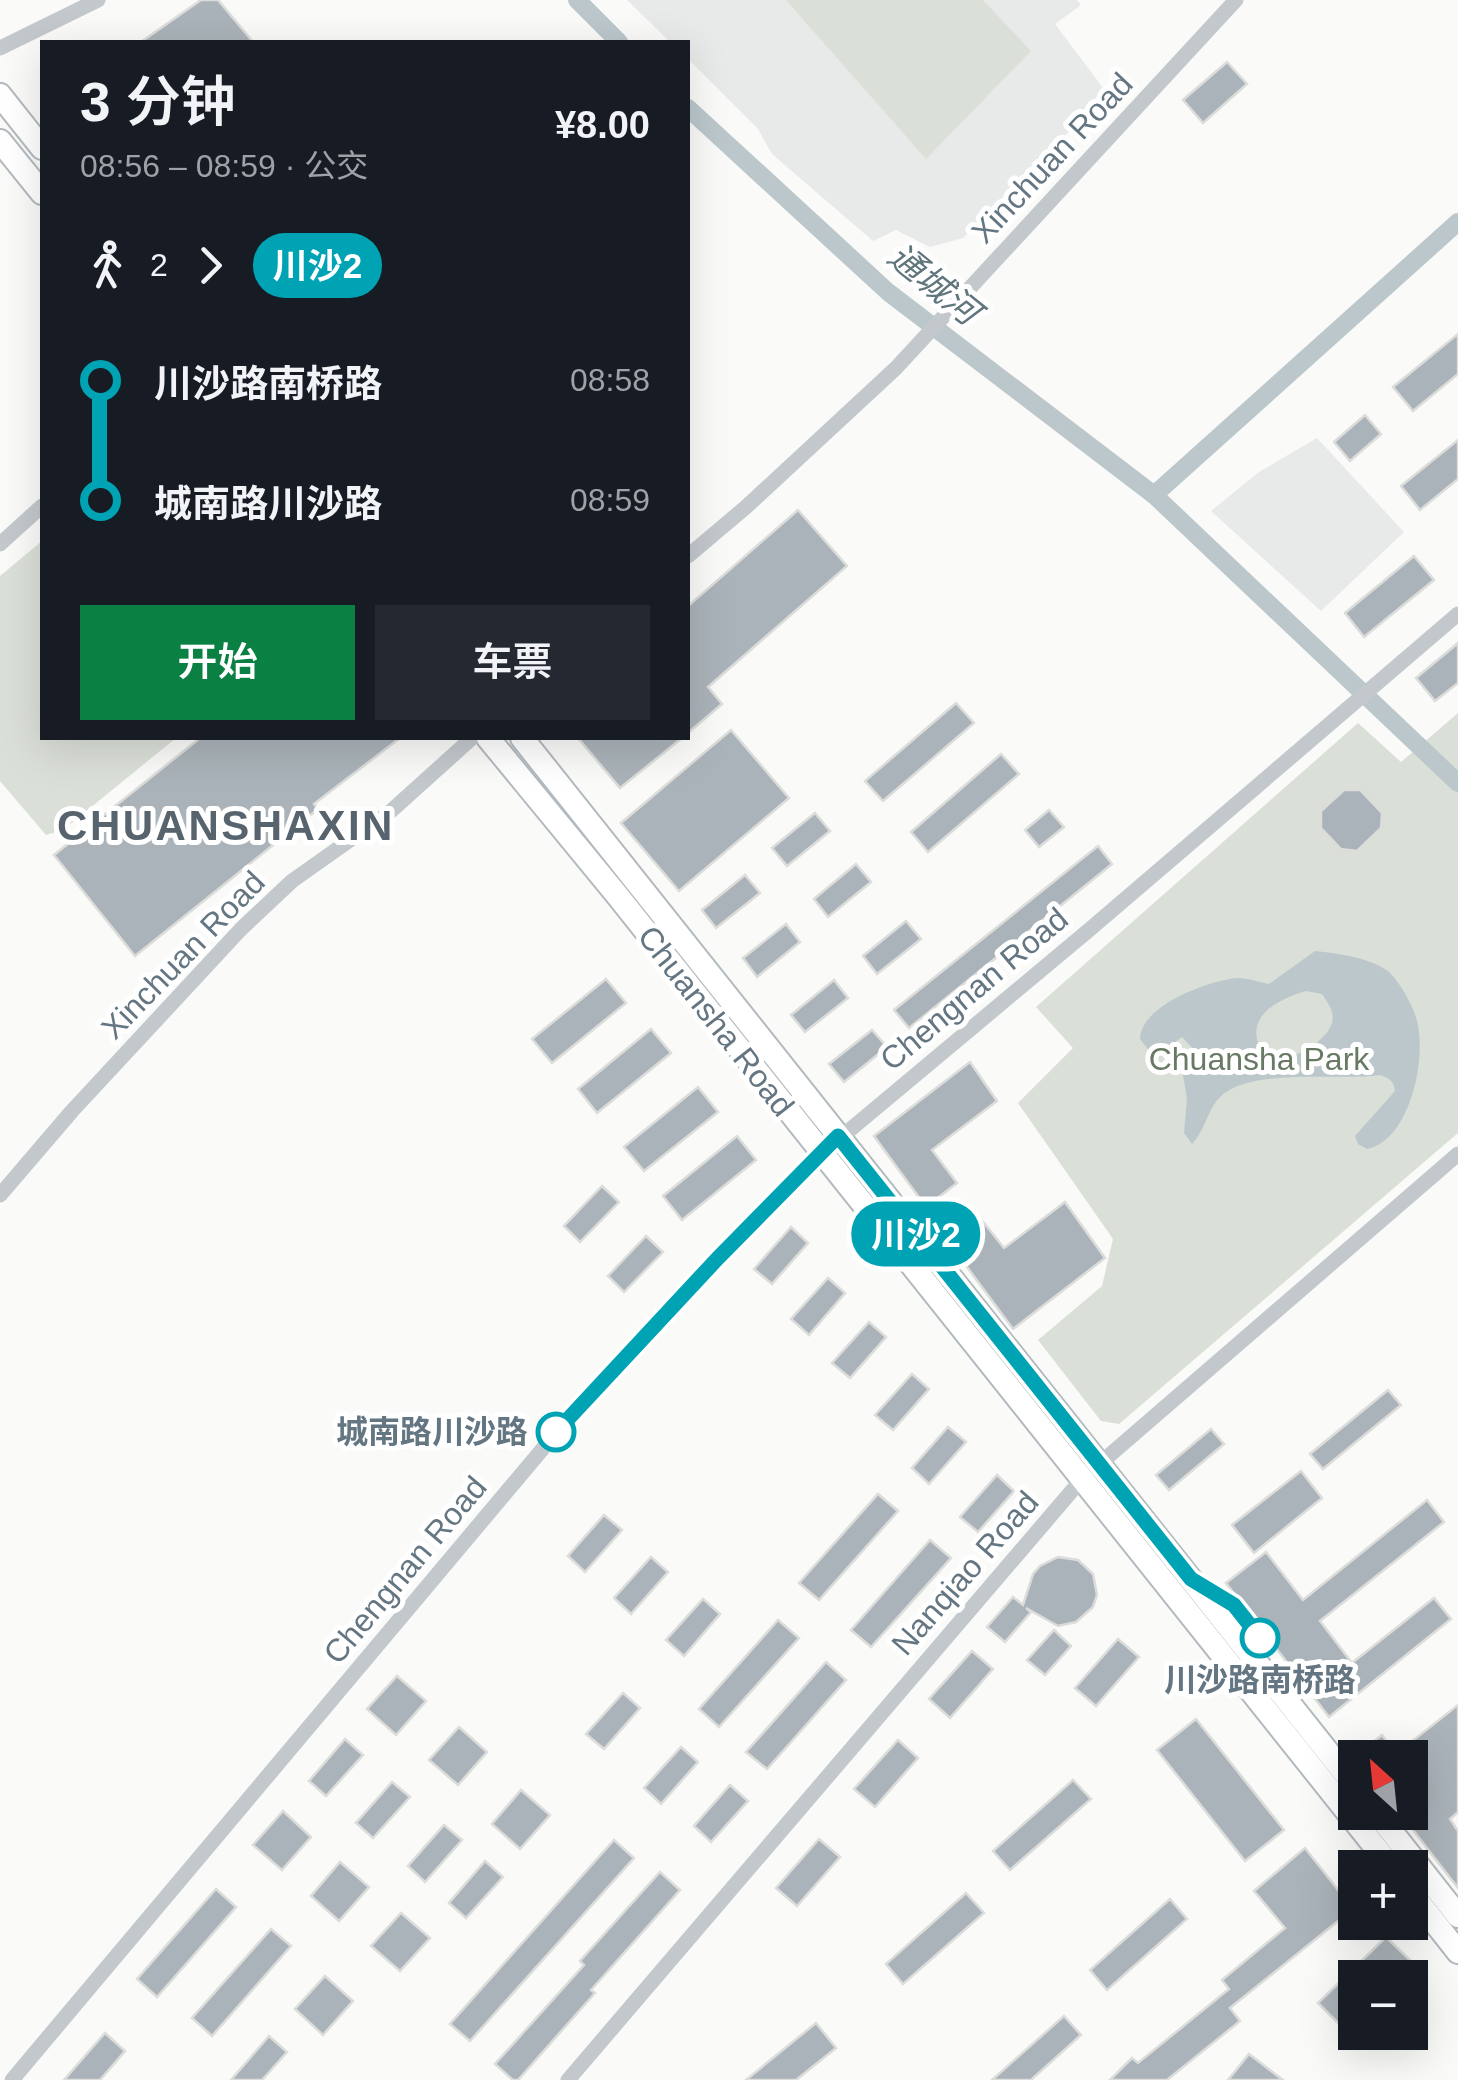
<!DOCTYPE html>
<html lang="zh">
<head>
<meta charset="utf-8">
<style>
	body { margin:0; font-family:Arial,"Noto Sans SC",sans-serif; background:#242831; color:#f1f3f6; height:100vh; display:flex; flex-direction:column; font-size:38px; white-space:nowrap }
	* { box-sizing:border-box; margin:0 }
	p { font-size:32px; color:#9ea1a6 }
	.icon { flex:none; width:55px; height:55px; fill:none; stroke:currentColor; stroke-width:2; stroke-linecap:round; stroke-linejoin:round }
	.map { position:relative; flex:1; overflow:hidden }
	.drawer { position:absolute; left:40px; top:40px; width:650px; height:700px; display:flex; flex-direction:column; background:#171b24; border-radius:0px; box-shadow:0 10px 40px #0002 }
	.drawer>* { flex:none }
	.badge { padding:0 20px; border-radius:32px; font-size:35px; line-height:65px }
	.needle { width:65px; rotate:333deg }
	.controls { position:absolute; left:1338px; top:1740px; display:grid; gap:20px }
	.controls a { display:grid; place-items:center; width:90px; height:90px; border-radius:0px; background:#171b24; box-shadow:0 10px 40px #0002; font-size:50px }
	.map>.badge { position:absolute; translate:-50% -50%; box-shadow:0 0 0 5px #fff }
	.legs { display:flex; align-items:center; gap:15px; height:110px; padding:0 40px; font-size:32px }
	.legs p { margin-inline-start:auto }
	.headline { display:flex; align-items:center; justify-content:space-between; height:170px; padding:0 40px }
	h1 { font-size:55px; font-weight:600; line-height:75px }
	.button { display:flex; gap:20px; margin-top:auto; padding:20px 40px }
	.button a { flex:1; height:115px; border-radius:0px; background:#0b8043; color:#fff; font-size:40px; font-weight:600; line-height:115px; text-align:center }
	.button a+a { background:#242831; color:#f1f3f6 }
	ul { padding:0 40px; list-style:none }
	li { display:flex; align-items:center; gap:35px; height:120px; font-size:38px }
	li i { display:grid; place-items:center; width:15px; height:100%; margin:0 12px; background:currentColor }
	li i::after { content:''; width:25px; height:25px; margin:-12px; border:8px solid; border-radius:50%; background:#171b24 }
	li p { margin-inline-start:auto }
	li:first-child i { background:linear-gradient(#0000 50%,currentColor 0) }
	li:last-child i { background:linear-gradient(currentColor 50%,#0000 0) }
	.map>svg:first-child { display:block }
</style>
</head>
<body>
<div class="map">
<svg width="1458" height="2080" viewBox="0 0 1458 2080">
	<rect width="100%" height="100%" fill="#fafaf8"/>
	<g fill="#e8e9e9">
		<path d="M627,0H1077L1081,5L1055,24L1107,93L963,238L930,247L896,230L873,241L772,154L758,129L688,59V42H670Z"/>
		<path d="M1317,438L1404,532L1321,611L1211,511L1259,472Z"/>
	</g>
	<g fill="#dadfd7">
		<path d="M786,0H983L1031,51L926,159Z"/>
		<path d="M42,541V738H176L63,830L46,835L0,781V576Z"/>
		<path d="M1458,713V1133L1119,1424L1101,1421L1038,1340L1102,1286L1113,1239L1018,1103L1073,1048L1036,1007L1358,723L1401,762Z"/>
	</g>
	<path fill="#bbc7cb" fill-rule="evenodd" d="M1315,951C1337,953 1373,958 1390,973C1400,983 1414,1007 1417,1021C1427,1059 1410,1140 1367,1149L1358,1144L1355,1136L1395,1091C1394,1081 1389,1078 1380,1075C1339,1081 1251,1067 1220,1097C1207,1110 1205,1131 1192,1144L1184,1133L1187,1099L1182,1069L1198,1054L1182,1037L1157,1055L1150,1052L1140,1039C1141,1005 1208,981 1237,978C1248,978 1259,982 1269,984ZM1306,991L1322,994C1328,1003 1335,1012 1332,1023C1327,1041 1292,1062 1274,1058C1266,1056 1260,1050 1258,1042C1248,1013 1284,997 1306,991Z"/>
	<g fill="none" stroke-linecap="round" stroke-linejoin="round">
		<g stroke="#bbc7cb" stroke-width="18">
			<path d="M577,0L619,42"/>
			<path d="M688,108L888,292L1154,495L1458,783"/>
			<path d="M1154,495L1458,222"/>
		</g>
	</g>
	<g fill="#aab3b9" stroke="#dcdcda" stroke-width="2.5">
		<path d="M201,0H218L253,42H141Z"/>
		<path d="M1227,62L1247,84L1203,123L1183,100Z"/>
		<path d="M1458,334V374L1413,411L1393,387Z"/>
		<path d="M1365,415L1381,434L1350,461L1334,442Z"/>
		<path d="M1458,440V479L1420,510L1401,486Z"/>
		<path d="M798,510L847,566L708,687L722,704L688,733V606Z"/>
		<path d="M1414,556L1434,580L1364,637L1345,613Z"/>
		<path d="M1458,643V683L1435,701L1416,678Z"/>
		<path d="M956,703L974,723L883,801L865,781Z"/>
		<path d="M731,730L789,798L679,891L621,823Z"/>
		<path d="M200,738H400L314,804L318,809L135,956L54,855Z"/>
		<path d="M578,738H682L620,788Z"/>
		<path d="M1001,754L1019,774L928,852L911,832Z"/>
		<path d="M1344,790H1360L1382,813L1381,828L1357,851L1341,849L1321,828V811Z"/>
		<path d="M1049,810L1064,827L1039,847L1025,830Z"/>
		<path d="M815,813L830,831L787,866L772,848Z"/>
		<path d="M1098,846L1112,864L909,1028L894,1010Z"/>
		<path d="M856,864L871,882L828,917L814,899Z"/>
		<path d="M745,875L760,893L716,928L702,910Z"/>
		<path d="M906,921L921,939L877,974L863,956Z"/>
		<path d="M786,924L800,942L757,977L743,958Z"/>
		<path d="M606,979L626,1003L552,1063L532,1039Z"/>
		<path d="M834,980L848,998L805,1032L791,1015Z"/>
		<path d="M651,1029L671,1053L597,1113L578,1089Z"/>
		<path d="M872,1030L887,1047L844,1082L829,1064Z"/>
		<path d="M970,1062L997,1101L932,1150L957,1183L926,1207L874,1136Z"/>
		<path d="M698,1087L718,1112L644,1171L624,1147Z"/>
		<path d="M737,1136L756,1160L682,1220L663,1196Z"/>
		<path d="M602,1186L619,1202L580,1242L564,1226Z"/>
		<path d="M1065,1202L1105,1258L1013,1329L950,1244L981,1219L1004,1248Z"/>
		<path d="M791,1227L808,1243L772,1284L754,1269Z"/>
		<path d="M646,1236L663,1252L624,1292L608,1276Z"/>
		<path d="M828,1278L845,1293L809,1335L791,1319Z"/>
		<path d="M869,1322L886,1337L850,1378L832,1363Z"/>
		<path d="M912,1374L929,1389L893,1430L875,1415Z"/>
		<path d="M1388,1390L1401,1405L1323,1469L1310,1454Z"/>
		<path d="M948,1427L966,1442L929,1484L912,1468Z"/>
		<path d="M1211,1429L1224,1444L1169,1490L1156,1475Z"/>
		<path d="M1301,1471L1322,1498L1254,1553L1232,1525Z"/>
		<path d="M997,1475L1014,1491L978,1532L960,1517Z"/>
		<path d="M878,1494L898,1511L819,1600L799,1583Z"/>
		<path d="M1427,1500L1444,1522L1320,1621L1352,1663L1434,1598L1451,1619L1329,1717L1226,1583L1266,1552L1303,1600Z"/>
		<path d="M604,1515L622,1530L585,1572L568,1556Z"/>
		<path d="M930,1540L951,1558L871,1647L851,1630Z"/>
		<path d="M651,1557L668,1572L631,1614L614,1598Z"/>
		<path d="M1058,1557L1078,1560L1093,1574L1097,1595L1093,1607L1076,1622L1058,1626L1026,1608L1031,1612L1005,1642L987,1627L1013,1597L1023,1605L1033,1574L1040,1566Z"/>
		<path d="M703,1599L720,1614L684,1656L666,1640Z"/>
		<path d="M778,1620L799,1638L719,1727L699,1709Z"/>
		<path d="M1054,1630L1071,1646L1045,1675L1027,1660Z"/>
		<path d="M1118,1639L1139,1657L1096,1706L1075,1688Z"/>
		<path d="M972,1651L993,1669L950,1718L929,1699Z"/>
		<path d="M826,1662L846,1680L767,1769L746,1752Z"/>
		<path d="M397,1676L426,1701L396,1735L367,1709Z"/>
		<path d="M623,1693L640,1708L604,1749L586,1734Z"/>
		<path d="M1458,1705V1812L1450,1819L1458,1831V1888L1399,1812H1410V1758H1353L1382,1735L1396,1754Z"/>
		<path d="M1196,1719L1284,1830L1245,1861L1157,1750Z"/>
		<path d="M459,1727L487,1752L458,1785L429,1760Z"/>
		<path d="M345,1739L363,1755L326,1796L309,1781Z"/>
		<path d="M898,1740L918,1758L875,1807L854,1789Z"/>
		<path d="M681,1747L698,1762L661,1804L644,1788Z"/>
		<path d="M1073,1780L1091,1799L1010,1870L993,1851Z"/>
		<path d="M392,1782L410,1797L373,1838L356,1823Z"/>
		<path d="M730,1785L748,1801L711,1842L694,1826Z"/>
		<path d="M521,1790L550,1815L520,1849L492,1824Z"/>
		<path d="M283,1811L311,1837L282,1870L253,1845Z"/>
		<path d="M444,1825L462,1840L425,1882L408,1866Z"/>
		<path d="M819,1839L840,1857L797,1906L776,1888Z"/>
		<path d="M614,1840L634,1858L470,2041L450,2024Z"/>
		<path d="M1305,1848L1353,1909L1230,2008L1240,2021L1167,2080H1110L1132,2058L1138,2063L1229,1989L1222,1980L1285,1928L1254,1891Z"/>
		<path d="M485,1861L503,1877L466,1918L449,1903Z"/>
		<path d="M340,1862L369,1887L339,1921L311,1896Z"/>
		<path d="M660,1872L680,1890L591,1990L595,1993L518,2080H513L495,2064L584,1965L580,1961Z"/>
		<path d="M216,1889L236,1907L157,1997L137,1979Z"/>
		<path d="M966,1893L984,1913L903,1984L886,1964Z"/>
		<path d="M1170,1899L1187,1919L1107,1990L1090,1970Z"/>
		<path d="M401,1913L430,1938L400,1971L371,1946Z"/>
		<path d="M271,1929L291,1946L212,2036L192,2018Z"/>
		<path d="M1386,1937L1413,1963L1398,1978H1355V2020L1345,2030L1318,2003Z"/>
		<path d="M325,1976L353,2001L323,2035L295,2009Z"/>
		<path d="M1064,2016L1081,2035L1031,2080H992Z"/>
		<path d="M816,2023L836,2048L796,2080H746Z"/>
		<path d="M105,2033L125,2051L100,2080H64Z"/>
		<path d="M269,2036L287,2052L262,2080H231Z"/>
		<path d="M1249,2054L1283,2080H1228Z"/>
	</g>
	<g fill="none" stroke-linecap="round" stroke-linejoin="round">
		<g stroke="#b3babf" stroke-width="26">
			<g id="secondary">
				<path d="M0,95L42,148"/>
				<path d="M0,141L42,193"/>
				<path d="M488,738L617,895L1392,1868"/>
				<path d="M522,738L1355,1786"/>
				<path d="M1376,1812L1458,1916"/>
				<path d="M1410,1891L1458,1952"/>
			</g>
		</g>
		<g stroke="#c3c8cc" stroke-width="15">
			<path d="M0,48L98,0"/>
			<path d="M0,544L42,506"/>
			<path d="M688,556L746,507L896,368L1236,0"/>
			<path d="M0,1195L72,1111L241,929L292,881L391,811L472,738"/>
			<path d="M12,2080L556,1433L717,1259L821,1154L1089,930L1458,614"/>
			<path d="M568,2080L1082,1479L1458,1154"/>
		</g>
		<use href="#secondary" stroke="#fff" stroke-width="22"/>
	</g>
	<g fill="none" stroke-linecap="round" stroke-linejoin="round">
		<g stroke="#fff" stroke-width="22">
			<path id="line-1" d="M556,1432L717,1259L838,1136L1191,1579L1234,1605L1260,1638"/>
		</g>
		<use href="#line-1" stroke="#00a3b4" stroke-width="15"/>
	</g>
	<g fill="#fff" stroke="#00a3b4" stroke-width="5">
		<circle cx="556" cy="1432" r="18"/>
		<circle cx="1260" cy="1638" r="18"/>
	</g>
	<g text-anchor="middle" stroke-width="10" stroke-linejoin="round" paint-order="stroke">
		<g font-size="32" fill="#657683" stroke="#fff">
			<text transform="translate(1052 158) rotate(-47)" y="11">Xinchuan Road</text>
			<text transform="translate(183 955) rotate(-46)" y="11">Xinchuan Road</text>
			<text transform="translate(974 989) rotate(-40)" y="11">Chengnan Road</text>
			<text transform="translate(716 1021) rotate(52)" y="11">Chuansha Road</text>
			<text transform="translate(405 1570) rotate(-50)" y="11">Chengnan Road</text>
			<text transform="translate(965 1573) rotate(-49)" y="11">Nanqiao Road</text>
		</g>
		<g font-size="32" fill="#687a64" stroke="#fff">
			<text x="1259" y="1070">Chuansha Park</text>
		</g>
		<g font-size="32" font-weight="bold" fill="#657683" stroke="#fff" text-anchor="end">
			<text x="528" y="1443">城南路川沙路</text>
			<text x="1260" y="1691" text-anchor="middle">川沙路南桥路</text>
		</g>
		<g font-size="35" font-style="italic" fill="#60757c" stroke="#fff">
			<text transform="translate(934 284) rotate(39)" y="12">通城河</text>
		</g>
		<g font-size="42" font-weight="bold" letter-spacing="2.5" fill="#57646e" stroke="#fff">
			<text x="226" y="840">CHUANSHAXIN</text>
		</g>
	</g>
</svg>
<div class="controls">
<a><svg class="needle" viewBox="-14 -14 28 28"><path d="M0-13l5 13h-10z" fill="#e53935"/><path d="M0 13l5-13h-10z" fill="#9ea1a6"/></svg></a>
<a>+</a>
<a>−</a>
</div>
<b class="badge" style="left:916px;top:1234px;background:#00a3b4;color:#fff">川沙2</b>
<section class="drawer">
<div class="headline"><div><h1>3 分钟</h1><p>08:56 – 08:59 · 公交</p></div><b>¥8.00</b></div>
<div class="legs"><svg class="icon" aria-label="walk" viewBox="0 0 24 24"><circle cx="13" cy="4" r="2"/><path d="M13 8l-2 6 4 7M11 14l-3 7M7 12l3-4h3l4 4"/></svg>2<svg class="icon" aria-label="forward" viewBox="0 0 24 24"><path d="M9 5l7 7-7 7"/></svg><b class="badge" style="background:#00a3b4;color:#fff">川沙2</b></div>
<ul>
<li><i style="color:#00a3b4"></i><b>川沙路南桥路</b><p>08:58</p></li>
<li><i style="color:#00a3b4"></i><b>城南路川沙路</b><p>08:59</p></li>
</ul>
<div class="button"><a>开始</a><a>车票</a></div>
</section>
</div>
</body>
</html>
